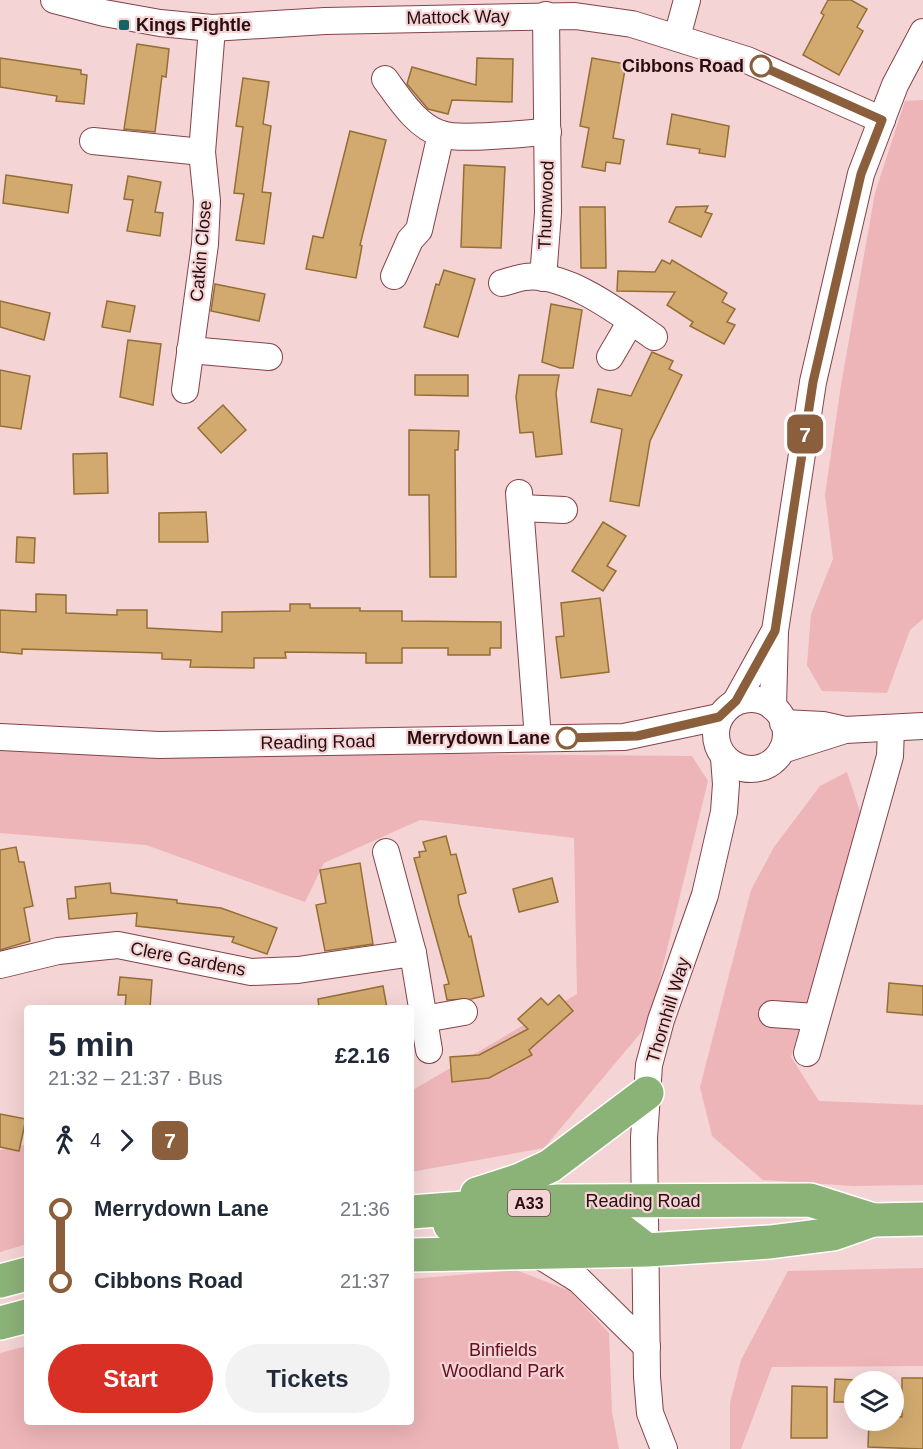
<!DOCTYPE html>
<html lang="en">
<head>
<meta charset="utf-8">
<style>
	body { margin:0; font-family:Arial,sans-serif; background:#f2f2f3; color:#1f2937; height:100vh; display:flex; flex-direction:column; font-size:22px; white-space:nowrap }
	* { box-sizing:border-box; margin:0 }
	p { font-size:20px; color:#747a83 }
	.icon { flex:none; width:33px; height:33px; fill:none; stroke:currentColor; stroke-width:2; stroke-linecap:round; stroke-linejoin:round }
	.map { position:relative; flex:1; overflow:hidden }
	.panel { position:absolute; left:24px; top:1005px; width:390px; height:420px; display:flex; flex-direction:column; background:#fff; border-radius:6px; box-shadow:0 6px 24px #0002 }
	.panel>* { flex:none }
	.badge { padding:0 12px; border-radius:9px; font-size:21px; line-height:39px }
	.fabs { position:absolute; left:844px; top:1371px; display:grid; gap:12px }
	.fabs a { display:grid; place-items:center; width:60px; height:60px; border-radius:50%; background:#fff; box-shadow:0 6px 24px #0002; font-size:30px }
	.map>.badge { position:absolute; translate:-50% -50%; box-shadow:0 0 0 3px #fff }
	.legs { display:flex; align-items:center; gap:9px; height:66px; padding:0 24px; font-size:20px }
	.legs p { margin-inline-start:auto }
	.headline { display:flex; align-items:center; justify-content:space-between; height:102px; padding:0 24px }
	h1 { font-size:33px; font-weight:600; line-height:45px }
	.cta { display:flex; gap:12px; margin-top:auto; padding:12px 24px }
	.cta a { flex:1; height:69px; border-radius:36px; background:#d93025; color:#fff; font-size:24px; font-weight:600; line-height:69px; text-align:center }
	.cta a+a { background:#f2f2f3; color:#1f2937 }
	ul { padding:0 24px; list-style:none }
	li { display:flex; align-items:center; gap:21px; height:72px; font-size:22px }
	li i { display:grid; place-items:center; width:9px; height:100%; margin:0 8px; background:currentColor }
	li i::after { content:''; width:15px; height:15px; margin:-8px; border:4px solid; border-radius:50%; background:#fff }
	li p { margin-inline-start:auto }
	li:first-child i { background:linear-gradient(#0000 50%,currentColor 0) }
	li:last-child i { background:linear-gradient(currentColor 50%,#0000 0) }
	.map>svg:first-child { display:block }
</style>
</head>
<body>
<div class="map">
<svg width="923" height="1449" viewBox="0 0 923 1449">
	<rect width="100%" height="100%" fill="#f4d4d5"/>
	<g fill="#edb5b7">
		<path d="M923,100V619L910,630L887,693L822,691L807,665L811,614L833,559L825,495L841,385L875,193L905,101Z"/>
		<path d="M0,750L692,756L708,781L649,1023L544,1148L411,1172V1091L577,994L574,838L420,820L324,863L305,902L146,845L0,833Z"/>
		<path d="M847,772L861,815L791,1057L819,1101L923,1105V1185L853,1186L763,1180L712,1136L700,1087L751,890L774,847L820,786Z"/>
		<path d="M27,1144V1244L0,1252V1150Z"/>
		<path d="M923,1268V1366L772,1367L741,1449H730V1403L741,1360L788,1271Z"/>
		<path d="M516,1270L570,1291L609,1333L612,1412L619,1449H0V1353L27,1346V1422H411V1279Z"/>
	</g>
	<g fill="#d2aa6f" stroke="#946e34" stroke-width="1.5">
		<path d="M828,0H851L867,9L857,27L863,31L839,75L803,55L824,15L821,13Z"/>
		<path d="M137,44L169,49L166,77L162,76L155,132L124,129Z"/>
		<path d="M0,58L81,70V74L87,75L84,104L56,101L57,96L0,87Z"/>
		<path d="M477,58L513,59L512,102L452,100L448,114L428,109L407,84L412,67L476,85Z"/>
		<path d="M592,58L626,64L613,138L624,140L620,164L606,162L605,171L582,167L589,128L580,126Z"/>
		<path d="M243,78L269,82L263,124L271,126L262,192L271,193L264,244L236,240L244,194L234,193L243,127L236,126Z"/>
		<path d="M672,114L729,126L725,157L699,153L700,149L667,144Z"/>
		<path d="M350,131L386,140L360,245L362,246L356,278L306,269L313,236L323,238Z"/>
		<path d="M464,165L505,167L501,248L461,247Z"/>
		<path d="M6,175L72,185L68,213L3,203Z"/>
		<path d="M128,176L161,182L155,212L163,213L160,236L127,231L133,200L124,199Z"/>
		<path d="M708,206L705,212L712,214L701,237L669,222L676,207Z"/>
		<path d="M580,207H605L606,268H581Z"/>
		<path d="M662,260L670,264L672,260L727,293L722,302L735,309L727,322L735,325L724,344L690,326L693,322L667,305L675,292L617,291L618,271L655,272Z"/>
		<path d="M444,270L475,279L458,337L424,327L436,284L439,285Z"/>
		<path d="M215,284L265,294L259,321L211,311Z"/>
		<path d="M0,301L50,313L44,340L0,327Z"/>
		<path d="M107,301L135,306L130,332L102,327Z"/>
		<path d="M551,304L582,310L573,368H560L542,362Z"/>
		<path d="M128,340L161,344L153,405L120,397Z"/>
		<path d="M652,352L673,361L669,369L682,375L650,441L639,506L610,501L622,429L591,422L598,389L631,396Z"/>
		<path d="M0,370L30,376L21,429L0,426Z"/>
		<path d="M415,375H468V396L415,395Z"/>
		<path d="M519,375H559L556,393L562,454L536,457L533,432L520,433L516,397Z"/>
		<path d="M223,405L246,430L221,453L198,428Z"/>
		<path d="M409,430L459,431L458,450H455L456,577H430L429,495H409Z"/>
		<path d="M107,453L108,493L74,494L73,454Z"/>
		<path d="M206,512L208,542H159V513Z"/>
		<path d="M603,522L626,536L607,566L616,571L603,591L572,571Z"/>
		<path d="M17,537L35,538L34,563L16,562Z"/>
		<path d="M36,594L66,595V613L117,615V610H147V628L222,632V612L290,611V604H310V608H360V611H402V621L501,622V648H490V655H448V648H402V663H366V653L285,652L286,658H254V668L190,667L191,660L162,659V653L22,649V654L0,652V610L36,612Z"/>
		<path d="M600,598L609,672L561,678L556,637L564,636L561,603Z"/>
		<path d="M446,836L451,855L456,854L466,893L458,895L459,903L469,937L471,936L484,996L471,999L447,1000L444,985L449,984L414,858L420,857L419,852L426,851L423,842Z"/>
		<path d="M16,847L19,862H24L33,906L24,908L30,941L0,950V850Z"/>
		<path d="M360,863L373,944L325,951L316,905L326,903L320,870Z"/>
		<path d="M552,878L558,902L519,912L513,889Z"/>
		<path d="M110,883L111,893L177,900V903L221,908L277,928L267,954L232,942L234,937L136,926L137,913L69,919L67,899L76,898L75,887Z"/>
		<path d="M120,977L152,980L150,1008H125L126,995H118Z"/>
		<path d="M889,983L923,986V1015L887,1012Z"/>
		<path d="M383,986L387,1008H319L318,999Z"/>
		<path d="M559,995L573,1011L529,1050L532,1055L489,1078L452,1082L450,1057L479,1055L528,1029L518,1019L541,998L548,1005Z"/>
		<path d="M0,1114L26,1119L19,1151L0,1147Z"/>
		<path d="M902,1378H923V1449L868,1447L869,1420H894V1416L902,1417Z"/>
		<path d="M835,1379L855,1380V1402H834Z"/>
		<path d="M792,1386L827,1387V1438H791Z"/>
	</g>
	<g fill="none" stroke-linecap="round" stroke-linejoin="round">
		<g stroke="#844348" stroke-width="28">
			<g id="minor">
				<path d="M54,0L104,13L160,23L212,28L325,21L575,16L632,24L747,60L882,120"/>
				<path d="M677,37L687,0"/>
				<path d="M385,79C399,98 416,126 441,134C460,141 524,133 548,132"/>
				<path d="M93,141L202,152"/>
				<path d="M394,276L410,240L419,230L441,134"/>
				<path d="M543,278L548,213L546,15"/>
				<path d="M502,283C510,281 518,278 525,277C567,272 621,314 654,337"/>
				<path d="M190,350L269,357"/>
				<path d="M610,357L631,321"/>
				<path d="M185,390L205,244L207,201L202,152L212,28"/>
				<path d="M519,493L538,738"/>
				<path d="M521,508L564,510"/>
				<circle cx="751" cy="734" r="35"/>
				<path d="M736,701L773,634"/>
				<path d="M773,707L775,631L813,382L861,174L895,85L923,32"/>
				<path d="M783,723L823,725L845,730L923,726"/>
				<path d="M0,737L159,745L624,737L719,717"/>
				<path d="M782,750L842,731"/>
				<path d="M386,852L413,953L429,1050"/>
				<path d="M0,965L58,951L118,945L251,972L298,970L413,953"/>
				<path d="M772,1014L815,1017"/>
				<path d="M424,1019L464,1012"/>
				<path d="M807,1053L890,756L891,728"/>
				<path d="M534,1252L579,1280L647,1347"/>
				<path d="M664,1449L650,1413L647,1377L644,1138L649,1065L661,1020L705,895L724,812L726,784L724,758"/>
			</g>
		</g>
		<g stroke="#fff" stroke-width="36">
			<g id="trunk">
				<path d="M477,1194L520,1180L550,1166L647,1093"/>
				<path d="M411,1212L559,1201L810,1200L873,1220"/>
				<path d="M450,1225L469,1229L617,1227L643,1247"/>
				<path d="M411,1255L647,1250L770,1242L833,1234L873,1220L923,1219"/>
				<path d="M0,1281L27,1274"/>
				<path d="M0,1323L27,1316"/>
			</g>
		</g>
		<use href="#minor" stroke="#fff" stroke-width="26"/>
		<use href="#trunk" stroke="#8bb277" stroke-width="33"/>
	</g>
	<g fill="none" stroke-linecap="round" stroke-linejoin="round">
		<g stroke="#fff" stroke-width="14">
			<path id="line-1" d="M567,738L637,736L719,717L736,701L775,631L813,382L861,174L882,120L761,66"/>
		</g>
		<use href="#line-1" stroke="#8b5e3c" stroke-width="9"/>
	</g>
	<rect fill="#156465" stroke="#f4d4d5" stroke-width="2" x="118" y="19" width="12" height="12" rx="3"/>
	<g fill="#fff" stroke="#8b5e3c" stroke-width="3">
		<circle cx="761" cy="66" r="10"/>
		<circle cx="567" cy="738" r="10"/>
	</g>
	<g text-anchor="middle" stroke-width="4.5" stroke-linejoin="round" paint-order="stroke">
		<rect fill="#f4d4d5" stroke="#65494b" stroke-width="1.5" x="508" y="1190" width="42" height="26" rx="4.5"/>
		<g font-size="16" font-weight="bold" fill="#280d10">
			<text x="529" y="1209">A33</text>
		</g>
		<g font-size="18" fill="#280d10" stroke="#f4d4d5">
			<text transform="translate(458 17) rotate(-1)" y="6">Mattock Way</text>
			<text transform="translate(546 205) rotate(-88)" y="6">Thumwood</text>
			<text transform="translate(201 251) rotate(-85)" y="6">Catkin Close</text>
			<text transform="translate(318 742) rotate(-1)" y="6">Reading Road</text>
			<text transform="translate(188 959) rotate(11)" y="6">Clere Gardens</text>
			<text transform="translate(668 1010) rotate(-73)" y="6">Thornhill Way</text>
			<text x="643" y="1207">Reading Road</text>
		</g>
		<g font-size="18" font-weight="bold" fill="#280d10" stroke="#f4d4d5" text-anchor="start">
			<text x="136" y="31">Kings Pightle</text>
		</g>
		<g font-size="18" font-weight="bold" fill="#280d10" stroke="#f4d4d5" text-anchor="end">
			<text x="744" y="72">Cibbons Road</text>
			<text x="550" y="744">Merrydown Lane</text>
		</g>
		<g font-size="18" fill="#650d1f" stroke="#f4d4d5">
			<text x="503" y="1356">Binfields<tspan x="503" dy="21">Woodland Park</tspan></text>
		</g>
	</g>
</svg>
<div class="fabs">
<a><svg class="icon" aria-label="layers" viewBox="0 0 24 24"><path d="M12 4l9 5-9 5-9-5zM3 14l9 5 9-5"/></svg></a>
</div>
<b class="badge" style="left:805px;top:434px;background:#8b5e3c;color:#fff">7</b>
<section class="panel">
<div class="headline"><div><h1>5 min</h1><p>21:32 – 21:37 · Bus</p></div><b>£2.16</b></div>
<div class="legs"><svg class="icon" aria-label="walk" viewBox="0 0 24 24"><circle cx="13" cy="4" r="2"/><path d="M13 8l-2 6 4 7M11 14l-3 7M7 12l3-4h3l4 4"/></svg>4<svg class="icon" aria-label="forward" viewBox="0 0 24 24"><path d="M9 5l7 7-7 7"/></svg><b class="badge" style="background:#8b5e3c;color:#fff">7</b></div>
<ul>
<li><i style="color:#8b5e3c"></i><b>Merrydown Lane</b><p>21:36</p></li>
<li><i style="color:#8b5e3c"></i><b>Cibbons Road</b><p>21:37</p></li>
</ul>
<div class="cta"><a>Start</a><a>Tickets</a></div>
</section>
</div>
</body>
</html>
